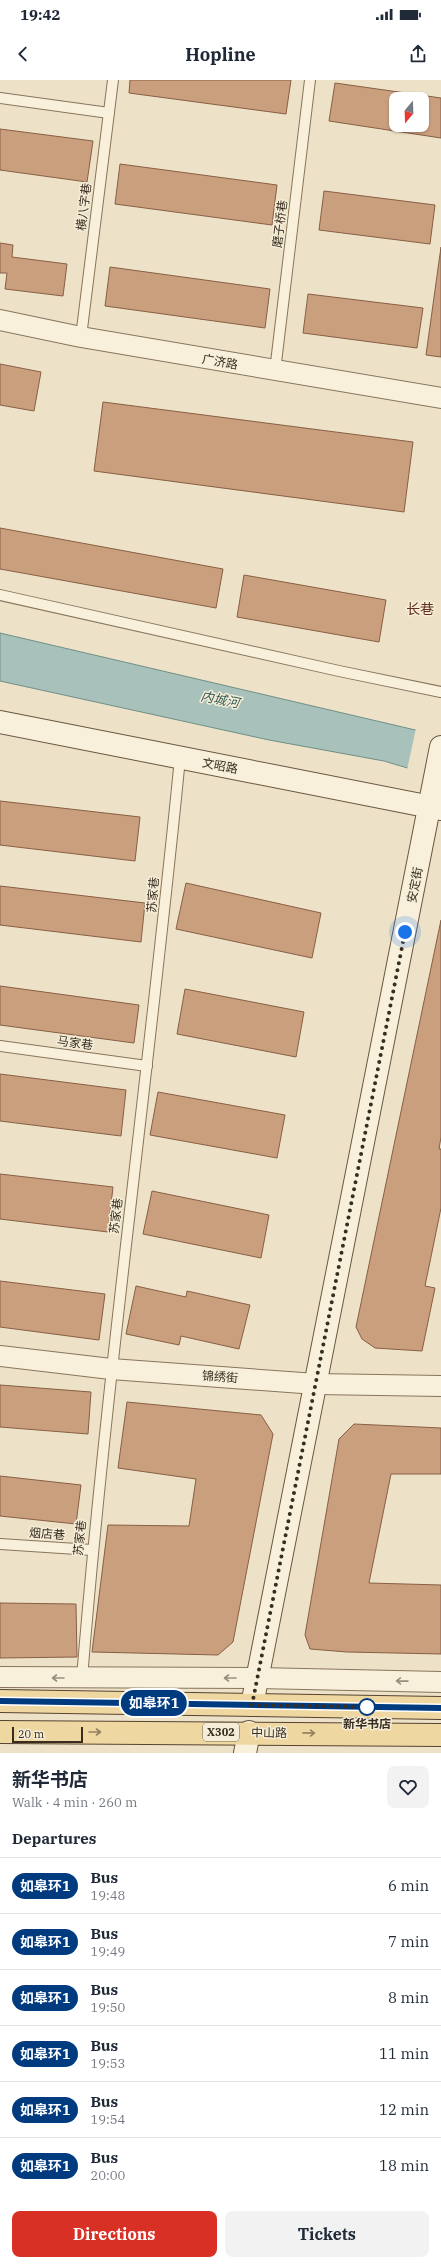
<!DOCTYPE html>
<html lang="en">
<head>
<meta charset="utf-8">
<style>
	body { margin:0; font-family:"IBM Plex Serif","Noto Sans SC",serif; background:#f2f2f3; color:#1f2937; height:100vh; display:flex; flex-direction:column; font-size:15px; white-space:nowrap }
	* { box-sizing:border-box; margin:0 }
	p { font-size:13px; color:#747a83 }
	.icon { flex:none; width:22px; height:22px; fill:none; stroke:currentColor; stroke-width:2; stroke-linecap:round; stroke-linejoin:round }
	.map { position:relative; height:1673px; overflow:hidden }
	.drawer { display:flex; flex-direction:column; background:#fff; flex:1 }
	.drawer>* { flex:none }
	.badge { padding:0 8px; border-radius:13px; font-size:14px; line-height:26px }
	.needle { width:26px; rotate:199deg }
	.fabs { position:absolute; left:389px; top:12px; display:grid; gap:8px }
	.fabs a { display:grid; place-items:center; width:40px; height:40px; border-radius:8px; background:#fff; box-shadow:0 1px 3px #0004; font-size:20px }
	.scale { position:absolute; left:12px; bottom:10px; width:71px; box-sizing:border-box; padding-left:4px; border:2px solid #392d20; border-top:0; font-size:11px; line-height:14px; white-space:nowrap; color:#392d20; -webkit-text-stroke:3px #f5edd7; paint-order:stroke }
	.you { position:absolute; width:20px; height:20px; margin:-10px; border:3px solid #fff; border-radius:50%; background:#1a73e8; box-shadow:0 0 0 6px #1a73e833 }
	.map>.badge { position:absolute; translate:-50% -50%; box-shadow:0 0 0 2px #fff }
	h2 { padding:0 12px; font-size:15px; line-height:36px }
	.round { display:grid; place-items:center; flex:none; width:42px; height:42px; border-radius:8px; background:#f2f2f3 }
	.summary { display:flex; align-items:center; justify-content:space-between; height:68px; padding:0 12px }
	h1 { font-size:19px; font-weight:700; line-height:30px }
	.button { display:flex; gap:8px; margin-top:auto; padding:8px 12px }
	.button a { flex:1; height:46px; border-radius:8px; background:#d93025; color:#fff; font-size:16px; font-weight:700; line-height:46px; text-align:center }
	.button a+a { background:#f2f2f3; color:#1f2937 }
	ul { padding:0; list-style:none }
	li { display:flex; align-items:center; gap:12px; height:56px; padding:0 12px; border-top:1px solid #e0e1e3 }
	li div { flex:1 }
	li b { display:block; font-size:15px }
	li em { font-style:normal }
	li .badge { min-width:44px; font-weight:700; text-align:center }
	.status { display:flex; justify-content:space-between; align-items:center; height:28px; padding:0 20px; background:#fff; direction:ltr }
	.status svg { height:11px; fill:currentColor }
	header { display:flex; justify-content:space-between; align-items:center; height:52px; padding:0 12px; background:#fff; font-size:18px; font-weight:700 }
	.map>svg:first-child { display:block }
</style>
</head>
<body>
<div class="status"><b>19:42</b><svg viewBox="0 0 49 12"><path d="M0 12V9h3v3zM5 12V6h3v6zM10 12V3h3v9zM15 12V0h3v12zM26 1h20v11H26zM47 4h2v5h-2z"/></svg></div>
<header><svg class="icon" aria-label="back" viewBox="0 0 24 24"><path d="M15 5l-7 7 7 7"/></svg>Hopline<svg class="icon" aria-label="share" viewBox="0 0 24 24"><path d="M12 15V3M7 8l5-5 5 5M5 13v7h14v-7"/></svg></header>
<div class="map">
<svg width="441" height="1673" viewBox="0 0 441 1673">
	<rect width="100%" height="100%" fill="#ede2c7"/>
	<path fill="#a8c1ba" stroke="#6f9088" d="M0,553L441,656V698L384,681L269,660L0,601Z"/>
	<path fill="#ede2c7" d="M416,648L441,654V700L407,690Z"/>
	<g fill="#ca9f7e" stroke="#875f44" fill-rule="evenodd">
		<path d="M130,0H291L286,34L129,13Z"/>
		<path d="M335,3L441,18V58L329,41ZM396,19H422V45H396Z"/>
		<path d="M0,49L93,61L87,102L0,90Z"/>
		<path d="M120,84L277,105L272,145L115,124Z"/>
		<path d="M324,111L435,125L430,164L319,150Z"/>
		<path d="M0,163L13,165L12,177L67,184L63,216L5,209L7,193H0Z"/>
		<path d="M441,167V277L426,275Z"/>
		<path d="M110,187L270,209L265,248L105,226Z"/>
		<path d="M308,214L423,228L417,268L303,253Z"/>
		<path d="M0,284L41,292L34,331L0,325Z"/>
		<path d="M103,322L413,362L404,432L94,391Z"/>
		<path d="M0,448L223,489L216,528L0,489Z"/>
		<path d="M244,495L386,520L379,562L237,537Z"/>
		<path d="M0,721L140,737L135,781L0,765Z"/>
		<path d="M186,803L321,833L312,878L176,849Z"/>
		<path d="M0,806L145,823L141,862L0,845Z"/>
		<path d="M441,840V1057L439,1069H441V1128L425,1206L435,1208L422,1271L375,1268L362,1259L356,1247Z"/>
		<path d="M0,906L139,925L134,963L0,945Z"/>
		<path d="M185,909L304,932L296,977L177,954Z"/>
		<path d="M0,994L126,1010L121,1056L0,1041Z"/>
		<path d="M158,1012L285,1035L277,1078L150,1055Z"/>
		<path d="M0,1094L113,1107L108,1152L0,1139Z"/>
		<path d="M152,1111L269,1135L261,1178L143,1154Z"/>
		<path d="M0,1201L105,1214L99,1260L0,1247Z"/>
		<path d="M136,1206L186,1217L187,1211L250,1225L239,1269L181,1256L179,1265L126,1254Z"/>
		<path d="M0,1305L91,1312L88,1354L0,1347Z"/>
		<path d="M127,1322L261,1335L273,1354L233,1562L218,1575L92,1572L108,1445L189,1446L196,1399L118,1388Z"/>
		<path d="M354,1344L441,1348V1394H391L369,1503L441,1505V1574L347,1572L310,1569L305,1555L339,1359Z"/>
		<path d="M0,1396L81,1405L76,1444L0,1436Z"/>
		<path d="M0,1523L76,1524L77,1577L0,1578Z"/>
	</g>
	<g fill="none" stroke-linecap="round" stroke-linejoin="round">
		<g stroke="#88755d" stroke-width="12">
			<g id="lane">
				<path d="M0,18L109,33"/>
				<path d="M81,257L113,0"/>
				<path d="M275,291L310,0"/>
				<path d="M0,515L339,591L441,612"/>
				<path d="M0,966L147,986"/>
				<path d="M0,1464L92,1470"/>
				<path d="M82,1598C107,1290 150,985 180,678"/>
			</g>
		</g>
		<g stroke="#88755d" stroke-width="22">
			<g id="street">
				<path d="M0,240L81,257L441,318"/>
				<path d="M0,1276L111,1289L316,1304L441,1306"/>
				<path d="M0,1597L258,1598L441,1602"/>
			</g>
		</g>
		<g stroke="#6a5640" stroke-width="24">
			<g id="secondary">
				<path d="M0,642L441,729"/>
				<path d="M252,1625L441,667"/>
				<path d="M245,1673L249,1652"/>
			</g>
		</g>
		<g stroke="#574331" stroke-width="24">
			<g id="primary">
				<path d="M0,1621L441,1628"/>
				<path d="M0,1652L441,1655"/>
			</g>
		</g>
		<use href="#lane" stroke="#f8f0da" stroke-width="10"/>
		<use href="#street" stroke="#f8f0da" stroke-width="20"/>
		<use href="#secondary" stroke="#f8f0da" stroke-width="22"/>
		<use href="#primary" stroke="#eed7a1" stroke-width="22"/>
	</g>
	<defs><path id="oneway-shaft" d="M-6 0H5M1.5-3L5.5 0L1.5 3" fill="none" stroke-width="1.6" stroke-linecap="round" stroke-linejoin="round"/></defs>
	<g stroke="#988e7d">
		<use href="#oneway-shaft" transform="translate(58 1598) rotate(-180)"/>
		<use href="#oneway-shaft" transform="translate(230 1598) rotate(-180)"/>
		<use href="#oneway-shaft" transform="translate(402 1601) rotate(-179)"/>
	</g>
	<g stroke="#948260">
		<use href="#oneway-shaft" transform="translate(95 1652)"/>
		<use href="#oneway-shaft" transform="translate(309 1653) rotate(1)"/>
	</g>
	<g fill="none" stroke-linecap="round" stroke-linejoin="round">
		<g stroke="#fff" stroke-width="9">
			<path id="line" d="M0,1621L441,1628"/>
		</g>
		<use href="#line" stroke="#003b80" stroke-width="6"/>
		<path stroke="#392d20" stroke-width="4" stroke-dasharray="0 7.2" d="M367,1627L252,1625L405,852"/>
	</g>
	<circle fill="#fff" stroke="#003b80" stroke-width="2" cx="367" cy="1627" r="8"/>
	<g text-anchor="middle" stroke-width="3" stroke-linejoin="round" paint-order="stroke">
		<rect fill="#f5edd7" stroke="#716757" stroke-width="1" x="203" y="1643" width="36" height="18" rx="3"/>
		<g font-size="11" font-weight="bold" fill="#392d20">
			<text x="221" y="1656">X302</text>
		</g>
		<g font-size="12" fill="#392d20" stroke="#f5edd7">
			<text transform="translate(84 127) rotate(-83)" y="4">横八字巷</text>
			<text transform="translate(280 144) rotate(-83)" y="4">磨子桥巷</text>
			<text transform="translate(220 282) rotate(10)" y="4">广济路</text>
			<text transform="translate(220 686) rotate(11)" y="4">文昭路</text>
			<text transform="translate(415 805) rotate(-79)" y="4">安定街</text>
			<text transform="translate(153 815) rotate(-85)" y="4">苏家巷</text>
			<text transform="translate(75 963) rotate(8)" y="4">马家巷</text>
			<text transform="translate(116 1136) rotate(-83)" y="4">苏家巷</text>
			<text transform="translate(220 1297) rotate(4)" y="4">锦绣街</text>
			<text transform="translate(47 1454) rotate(4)" y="4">烟店巷</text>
			<text transform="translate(80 1458) rotate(-84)" y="4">苏家巷</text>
			<text transform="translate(269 1653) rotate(1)" y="4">中山路</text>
		</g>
		<g font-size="12" font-weight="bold" fill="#392d20" stroke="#f5edd7">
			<text x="367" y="1648">新华书店</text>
		</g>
		<g font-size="13" font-style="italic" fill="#305856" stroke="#f5edd7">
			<text transform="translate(220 619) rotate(11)" y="5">内城河</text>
		</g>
		<g font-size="14" fill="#653021" stroke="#f5edd7">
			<text x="420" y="534">长巷</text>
		</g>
	</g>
</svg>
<div class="fabs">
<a><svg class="needle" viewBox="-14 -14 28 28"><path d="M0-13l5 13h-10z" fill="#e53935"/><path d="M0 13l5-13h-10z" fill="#747a83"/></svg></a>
</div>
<div class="scale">20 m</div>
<div class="you" style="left:405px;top:852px"></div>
<b class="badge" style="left:154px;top:1623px;background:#003b80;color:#fff">如皋环1</b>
</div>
<section class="drawer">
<div class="summary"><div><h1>新华书店</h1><p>Walk · 4 min · 260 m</p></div><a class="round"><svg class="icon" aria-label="heart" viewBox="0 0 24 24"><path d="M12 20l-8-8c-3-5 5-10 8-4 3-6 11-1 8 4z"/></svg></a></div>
<h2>Departures</h2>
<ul>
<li><span class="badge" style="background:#003b80;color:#fff">如皋环1</span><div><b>Bus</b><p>19:48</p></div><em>6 min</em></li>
<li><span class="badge" style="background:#003b80;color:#fff">如皋环1</span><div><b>Bus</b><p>19:49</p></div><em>7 min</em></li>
<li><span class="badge" style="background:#003b80;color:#fff">如皋环1</span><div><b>Bus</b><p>19:50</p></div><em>8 min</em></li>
<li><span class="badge" style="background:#003b80;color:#fff">如皋环1</span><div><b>Bus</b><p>19:53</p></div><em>11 min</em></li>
<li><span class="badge" style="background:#003b80;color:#fff">如皋环1</span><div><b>Bus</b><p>19:54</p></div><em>12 min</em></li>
<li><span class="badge" style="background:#003b80;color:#fff">如皋环1</span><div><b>Bus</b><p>20:00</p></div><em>18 min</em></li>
</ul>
<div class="button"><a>Directions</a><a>Tickets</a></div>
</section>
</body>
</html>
